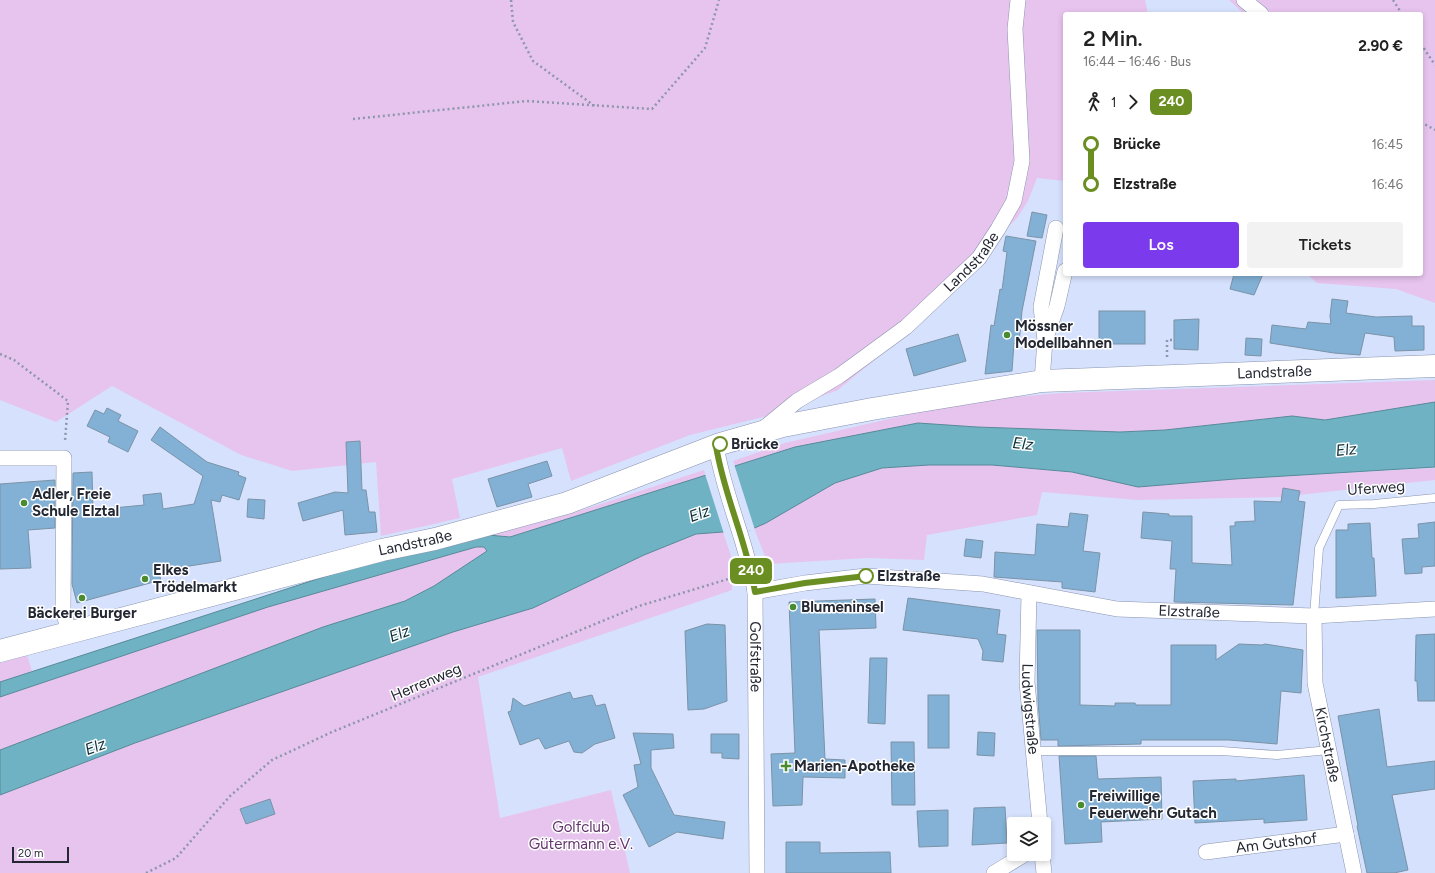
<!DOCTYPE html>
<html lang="de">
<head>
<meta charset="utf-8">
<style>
	body { margin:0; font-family:Figtree,sans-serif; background:#f2f2f2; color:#222; height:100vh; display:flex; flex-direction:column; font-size:15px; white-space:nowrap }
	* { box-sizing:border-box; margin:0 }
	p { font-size:13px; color:#767676 }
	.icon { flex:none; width:22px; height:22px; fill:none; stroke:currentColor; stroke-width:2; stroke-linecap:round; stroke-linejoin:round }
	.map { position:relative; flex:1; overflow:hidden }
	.details { position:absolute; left:1063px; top:12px; width:360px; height:264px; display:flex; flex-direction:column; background:#fff; border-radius:4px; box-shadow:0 2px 6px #0003 }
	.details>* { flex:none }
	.badge { padding:0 8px; border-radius:6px; font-size:14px; line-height:26px }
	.controls { position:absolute; left:1007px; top:817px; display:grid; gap:8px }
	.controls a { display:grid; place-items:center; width:44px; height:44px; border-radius:4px; background:#fff; box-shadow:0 2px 6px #0003; font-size:20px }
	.scale { position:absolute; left:12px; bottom:10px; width:57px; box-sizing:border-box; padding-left:4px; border:2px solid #242833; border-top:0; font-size:11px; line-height:14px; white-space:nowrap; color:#242833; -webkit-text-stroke:3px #fff; paint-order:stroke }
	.map>.badge { position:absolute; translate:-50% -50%; box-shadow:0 0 0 2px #fff }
	.legs { display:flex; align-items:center; gap:6px; height:44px; padding:0 20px; font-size:13px }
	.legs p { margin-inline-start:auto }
	.headline { display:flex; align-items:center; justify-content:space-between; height:68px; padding:0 20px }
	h1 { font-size:22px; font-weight:600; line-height:30px }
	.button { display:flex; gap:8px; margin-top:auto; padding:8px 20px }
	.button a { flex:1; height:46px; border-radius:4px; background:#7c3aed; color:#fff; font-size:16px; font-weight:600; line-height:46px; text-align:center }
	.button a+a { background:#f2f2f2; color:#222 }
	ul { padding:0 20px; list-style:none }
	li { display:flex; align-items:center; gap:14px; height:40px; font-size:15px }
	li i { display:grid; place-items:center; width:6px; height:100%; margin:0 5px; background:currentColor }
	li i::after { content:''; width:10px; height:10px; margin:-5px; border:3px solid; border-radius:50%; background:#fff }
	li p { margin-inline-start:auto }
	li:first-child i { background:linear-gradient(#0000 50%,currentColor 0) }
	li:last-child i { background:linear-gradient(currentColor 50%,#0000 0) }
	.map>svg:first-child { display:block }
</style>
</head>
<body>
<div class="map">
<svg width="1435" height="873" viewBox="0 0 1435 873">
	<rect width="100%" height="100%" fill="#d6e1fd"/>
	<g fill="#e7c4ee">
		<path d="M0,0H1145L1148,14H1065V181L1037,178L1028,201L1017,218L1003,232L987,260L924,319L838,390L771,415L690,435L571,481L562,448L452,479L460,518L381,536L376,462L292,471L241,455L112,386L56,422L0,400Z"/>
		<path d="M1229,0H1435V303L1396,289L1317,283L1307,274H1421V14H1244Z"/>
		<path d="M1435,380V402L1325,420L1292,416L1165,430L1120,432L977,427L918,423L795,447L735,466L733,461L785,443L936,408L982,400L1061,393Z"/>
		<path d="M929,465H992L1078,473L1138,487L1235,479L1435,468V480L1280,497L1138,500L1042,492L1037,515L927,535L924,560L868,558L768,564L754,528L766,523L835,483L882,468Z"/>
		<path d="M704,470L706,476L510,537L488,535C561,520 632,493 704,470Z"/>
		<path d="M723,532L732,559V590L478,677L500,818L611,790L630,873H0V795L135,743L453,632L533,608L644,555L696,534Z"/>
		<path d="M476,547H484L487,551L434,586L405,601L323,627L0,753V697L268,607Z"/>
		<path d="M27,655L32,671L0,682V663Z"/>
	</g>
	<path fill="#6fb2c3" stroke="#588998" d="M1435,402V467L1235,479L1138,487L1072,472L992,465H929L882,468L835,483L766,523L750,530L696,534L644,555L533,608L453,632L135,743L0,795V750L323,627L405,601L434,586L487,551L484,547H476L268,607L0,697V682L376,560L488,535L510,537L795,447L918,423L977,427L1120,432L1165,430L1292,416L1325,420Z"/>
	<path fill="#d6e1fd" d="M734,464L755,530L724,534L705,474Z"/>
	<g fill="#82b1d5" stroke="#7b93a7">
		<path d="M1032,212L1047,215L1042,238L1027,236Z"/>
		<path d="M1006,236L1036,241L1022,311L1019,344L1014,343L1012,371L985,374L991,325L994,326L1000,289L1002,290L1007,252L1003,251Z"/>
		<path d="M1234,274H1263L1254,295L1230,289Z"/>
		<path d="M1332,299L1348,301L1346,313L1376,317L1412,316V326H1424V350L1395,351L1394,337L1365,333L1360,355L1334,353L1270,343L1272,325L1306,329L1308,322L1331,324L1330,316Z"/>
		<rect x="1099" y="311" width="46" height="33"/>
		<path d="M1199,319L1198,350L1174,349V320Z"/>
		<path d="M958,334L966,361L914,376L906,349Z"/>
		<path d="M1246,338L1262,339L1261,356L1245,355Z"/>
		<path d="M107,408L121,415L118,421L138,431L128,452L108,442L110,437L87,426L95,410L104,414Z"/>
		<path d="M160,427L207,462L239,472L238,475L246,478L239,500L222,495L220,502L211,500L221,561L158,571L161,580L77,603L72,584L73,473L92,472L93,510L144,505L143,495L161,493L163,509L194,504L203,476L151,440Z"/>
		<path d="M360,441L362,490H366L369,512H375L377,532L345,535L343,510L303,521L298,503L335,492L348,493L346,442Z"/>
		<path d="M547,461L552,476L528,484L532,497L497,507L488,479Z"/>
		<path d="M55,480V528L28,530L31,568L0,569V484Z"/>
		<path d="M1283,488L1300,491L1298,501L1305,502L1293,605L1174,602L1176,569H1170L1172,541L1141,538L1143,512L1169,514V516H1192V563L1232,565L1230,526H1235V522L1255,521L1254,501L1281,502Z"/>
		<path d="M248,499L265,500L264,519L247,517Z"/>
		<path d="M1070,513L1088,515L1083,551L1100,553L1095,592L1062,588V582L994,577L995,552L1035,555L1037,524L1068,527Z"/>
		<path d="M1435,522V566L1422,567V573L1405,574L1402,539L1419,538L1418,524Z"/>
		<path d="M1370,523L1372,558H1374L1376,596L1336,598V530H1348V524Z"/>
		<path d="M966,539L983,541L981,558L964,556Z"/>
		<path d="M908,598L1000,610L997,634L1006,635L1003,662L982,660L983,651L978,639L903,630Z"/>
		<path d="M875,599L876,628L819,630L825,759L845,760V778L803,777L802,805L773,806L771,754L795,753L789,602Z"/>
		<path d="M707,624L725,625L727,701L704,709L688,710L685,631Z"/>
		<path d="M1037,630H1080V705L1115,706V703H1135L1136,705H1171V645H1216V660L1239,644L1262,645L1265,644L1303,650L1301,693L1281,691L1277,744L1229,740H1141V744L1058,746V740H1041L1038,701Z"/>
		<path d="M1435,634V701H1418L1417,681H1415L1416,635Z"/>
		<path d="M870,658H887L885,724L868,723Z"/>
		<path d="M570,692L573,699L592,695L596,706L605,704L615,738L595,744L582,753L574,752L569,741L545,749L539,738L520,745L508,712L511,711L513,698L524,706Z"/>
		<rect x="928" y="695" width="21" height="53"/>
		<path d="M1379,709L1387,767L1435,761V789L1392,795L1408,870L1394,873H1367L1357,826H1358L1338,716Z"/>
		<path d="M978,732L995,733L994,756L977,755Z"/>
		<path d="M633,733L673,734L674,748L651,750V768L674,815L725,822L723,839L677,832L649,847L623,795L638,787L634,765L641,764Z"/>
		<path d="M711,734H739V759L722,758V753H711Z"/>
		<path d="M891,742H914L915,805H892Z"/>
		<path d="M1059,756H1096L1098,779L1161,777L1162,819L1101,822L1102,842L1065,844Z"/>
		<path d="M1304,775L1307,820L1264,823V819L1195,823L1193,781L1236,779V781Z"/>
		<path d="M270,799L275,814L246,824L240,809Z"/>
		<path d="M1005,807L1007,843L972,845L974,808Z"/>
		<path d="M948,810V846L919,847L917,811Z"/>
		<path d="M786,842H820V853L890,852L891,873H786Z"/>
	</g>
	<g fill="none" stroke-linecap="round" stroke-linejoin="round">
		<g stroke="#8a94ae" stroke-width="9">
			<g id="lane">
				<path d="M1314,616L1319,548L1339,505L1374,504L1435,498"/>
				<path d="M1033,751H1222L1277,755L1329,750"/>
			</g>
		</g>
		<g stroke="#8a94ae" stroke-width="16">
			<g id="street">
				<path d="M1244,0L1261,14"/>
				<path d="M1045,340L1041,307L1056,228"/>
				<path d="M1042,381L1045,340L1057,306L1065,271"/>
				<path id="s1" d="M764,428L797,401L839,376L906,327L979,258L998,229L1014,201L1022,161L1015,29L1018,0"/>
				<path id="s2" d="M716,446C724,496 747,542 755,592L757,873"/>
				<path d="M0,458H64L63,610L69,633"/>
				<path id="s3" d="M755,592L805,583L866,576L983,584L1117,609L1314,616L1435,609"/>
				<path id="s4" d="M1029,593L1027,682L1040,824"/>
				<path id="s5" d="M1314,616L1315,683L1354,873"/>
				<path id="s6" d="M1206,852L1346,834"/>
				<path d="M1042,854L1044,873"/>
				<path d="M994,873L1025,854"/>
			</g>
		</g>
		<g stroke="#8a94ae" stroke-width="23">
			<g id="secondary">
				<path id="s7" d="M0,651L382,550L435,539L567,503L720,444L783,426L872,409L1042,381L1435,366"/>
			</g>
		</g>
		<g stroke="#8e96ac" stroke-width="2.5" stroke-dasharray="2 3" stroke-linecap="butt">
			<path d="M511,0L513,22L533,61L596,107"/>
			<path d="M1393,0L1402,14"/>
			<path d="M1421,44L1435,65"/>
			<path d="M353,119L527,101L652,109L705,48L719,0"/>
			<path d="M1421,122L1435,130"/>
			<path d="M0,354L14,360L68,401L65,441"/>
			<path d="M1167,357V340H1173"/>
			<path d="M146,873L176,858L230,796L272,760L332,732L639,606L735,577"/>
		</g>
		<use href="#lane" stroke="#fff" stroke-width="8"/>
		<use href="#street" stroke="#fff" stroke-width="15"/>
		<use href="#secondary" stroke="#fff" stroke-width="22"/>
	</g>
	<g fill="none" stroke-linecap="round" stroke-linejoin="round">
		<g stroke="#fff" stroke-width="9">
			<path id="line-1" d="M720,444L716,446C724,496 747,542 755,592L805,583L866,576"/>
		</g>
		<use href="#line-1" stroke="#6b8e23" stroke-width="6"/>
	</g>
	<g fill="#498b2e" stroke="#fff" stroke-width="1.5">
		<circle cx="1007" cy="335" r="4"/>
		<circle cx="24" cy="503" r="4"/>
		<circle cx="145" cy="579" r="4"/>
		<circle cx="82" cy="598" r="4"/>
		<circle cx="793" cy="607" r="4"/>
		<path d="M784 760h4v4h4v4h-4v4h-4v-4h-4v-4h4z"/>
		<circle cx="1081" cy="805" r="4"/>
	</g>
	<g fill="#fff" stroke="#6b8e23" stroke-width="2">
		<circle cx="720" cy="444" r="7"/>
		<circle cx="866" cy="576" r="7"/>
	</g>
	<g text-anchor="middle" stroke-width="3" stroke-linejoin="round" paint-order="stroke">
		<g font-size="15" fill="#242833" stroke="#fff">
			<text dy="5" stroke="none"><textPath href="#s1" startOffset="267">Landstraße</textPath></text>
			<text dy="5" stroke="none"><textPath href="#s7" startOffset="1311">Landstraße</textPath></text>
			<text transform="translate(1376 488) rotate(-4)" y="5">Uferweg</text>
			<text dy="5" stroke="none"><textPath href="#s7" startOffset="429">Landstraße</textPath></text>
			<text dy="5" stroke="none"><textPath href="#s3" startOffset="438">Elzstraße</textPath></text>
			<text dy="5" stroke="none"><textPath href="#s2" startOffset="216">Golfstraße</textPath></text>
			<text transform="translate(426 682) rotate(-23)" y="5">Herrenweg</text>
			<text dy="5" stroke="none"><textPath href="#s4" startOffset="116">Ludwigstraße</textPath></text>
			<text dy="5" stroke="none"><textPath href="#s5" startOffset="130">Kirchstraße</textPath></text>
			<text dy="5" stroke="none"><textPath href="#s6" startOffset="71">Am Gutshof</textPath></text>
		</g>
		<g font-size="15" font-weight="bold" fill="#242833" stroke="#fff" text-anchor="start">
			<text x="1015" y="331">Mössner<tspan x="1015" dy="17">Modellbahnen</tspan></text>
			<text x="32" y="499">Adler, Freie<tspan x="32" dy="17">Schule Elztal</tspan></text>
			<text x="153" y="575">Elkes<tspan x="153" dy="17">Trödelmarkt</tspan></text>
			<text x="801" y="612">Blumeninsel</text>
			<text x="82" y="618" text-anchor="middle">Bäckerei Burger</text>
			<text x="794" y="771">Marien-Apotheke</text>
			<text x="1089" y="801">Freiwillige<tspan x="1089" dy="17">Feuerwehr Gutach</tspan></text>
		</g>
		<g font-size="15" font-weight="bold" fill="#242833" stroke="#fff" text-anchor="start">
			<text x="731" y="449">Brücke</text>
			<text x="877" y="581">Elzstraße</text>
		</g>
		<g font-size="15" fill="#62356c" stroke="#fff">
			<text x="581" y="832">Golfclub<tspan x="581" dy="17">Gütermann e.V.</tspan></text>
		</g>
		<g font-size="16" font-style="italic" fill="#0d2f37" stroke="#fff">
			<text transform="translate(1023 443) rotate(5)" y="6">Elz</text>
			<text transform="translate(1346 449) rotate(-6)" y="6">Elz</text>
			<text transform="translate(699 513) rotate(-20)" y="6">Elz</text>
			<text transform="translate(399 633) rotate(-21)" y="6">Elz</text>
			<text transform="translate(95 746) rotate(-20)" y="6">Elz</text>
		</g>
	</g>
</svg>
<div class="controls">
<a><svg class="icon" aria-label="layers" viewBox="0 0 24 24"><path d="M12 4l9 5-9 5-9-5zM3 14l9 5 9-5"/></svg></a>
</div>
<div class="scale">20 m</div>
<b class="badge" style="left:751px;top:571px;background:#6b8e23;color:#fff">240</b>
<section class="details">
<div class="headline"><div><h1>2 Min.</h1><p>16:44 – 16:46 · Bus</p></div><b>2.90 €</b></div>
<div class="legs"><svg class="icon" aria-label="walk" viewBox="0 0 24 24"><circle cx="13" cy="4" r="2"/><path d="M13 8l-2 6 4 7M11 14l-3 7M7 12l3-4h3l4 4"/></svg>1<svg class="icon" aria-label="forward" viewBox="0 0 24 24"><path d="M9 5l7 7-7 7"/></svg><b class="badge" style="background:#6b8e23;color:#fff">240</b></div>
<ul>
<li><i style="color:#6b8e23"></i><b>Brücke</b><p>16:45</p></li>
<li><i style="color:#6b8e23"></i><b>Elzstraße</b><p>16:46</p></li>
</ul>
<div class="button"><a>Los</a><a>Tickets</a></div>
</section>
</div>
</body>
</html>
